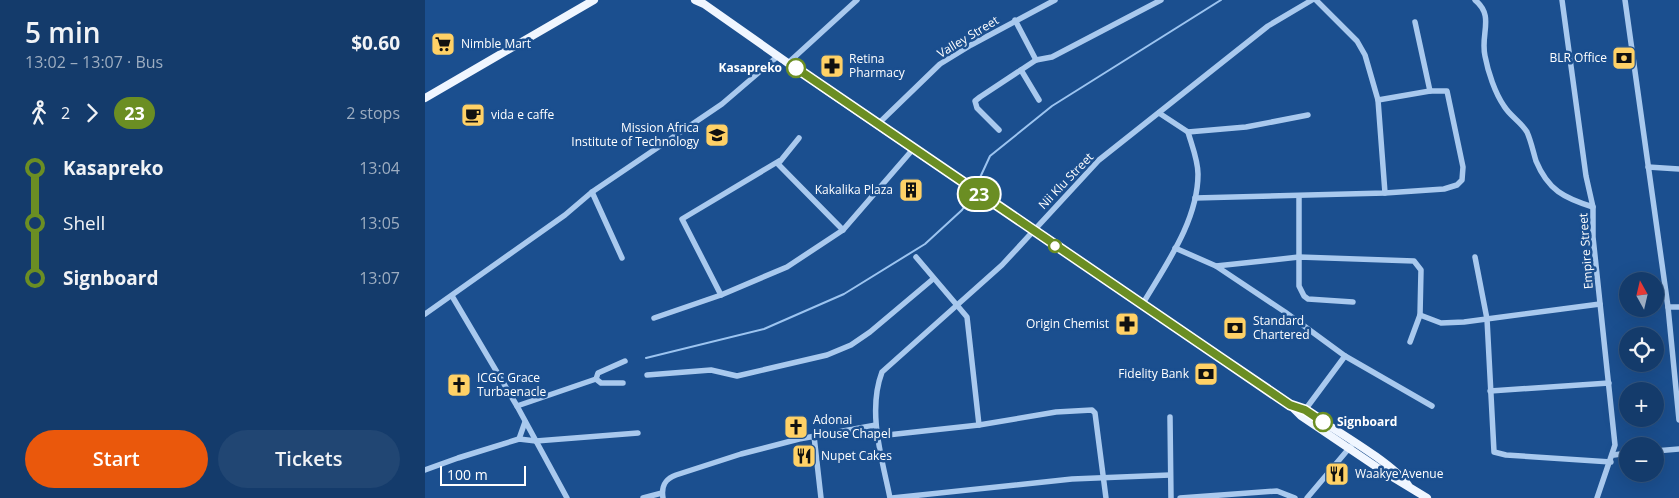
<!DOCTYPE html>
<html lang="en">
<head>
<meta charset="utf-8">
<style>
	body { margin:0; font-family:"Open Sans",sans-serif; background:#214673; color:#f1f3f6; height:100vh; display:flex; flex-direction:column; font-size:19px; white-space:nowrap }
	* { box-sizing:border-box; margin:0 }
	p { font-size:16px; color:#9dadc1 }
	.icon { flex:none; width:28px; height:28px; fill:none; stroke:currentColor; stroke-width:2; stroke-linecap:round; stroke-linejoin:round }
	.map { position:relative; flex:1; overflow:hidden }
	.side { display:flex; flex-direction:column; background:#143b6b; width:425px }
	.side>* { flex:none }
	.badge { padding:0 10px; border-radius:16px; font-size:18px; line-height:32px }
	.needle { width:32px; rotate:352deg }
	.controls { position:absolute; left:1194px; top:272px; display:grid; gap:10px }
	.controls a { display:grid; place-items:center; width:45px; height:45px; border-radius:50%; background:#143b6b; box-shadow:0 5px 20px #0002,0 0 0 1px #33557e; font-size:25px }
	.scale { position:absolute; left:15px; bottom:12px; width:86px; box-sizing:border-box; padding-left:5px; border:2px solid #fff; border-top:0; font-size:14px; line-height:18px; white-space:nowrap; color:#fff; -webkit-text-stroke:4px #1b4f8f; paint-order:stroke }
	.map>.badge { position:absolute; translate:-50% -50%; box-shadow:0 0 0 2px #fff }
	.legs { display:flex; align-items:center; gap:8px; height:55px; padding:0 25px; font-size:16px }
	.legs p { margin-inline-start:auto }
	.headline { display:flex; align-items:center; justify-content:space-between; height:85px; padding:0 25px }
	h1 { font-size:28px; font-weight:600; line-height:38px }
	.action { display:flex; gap:10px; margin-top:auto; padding:10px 25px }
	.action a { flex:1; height:58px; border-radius:30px; background:#ea580c; color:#fff; font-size:20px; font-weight:600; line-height:58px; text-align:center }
	.action a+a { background:#214673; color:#f1f3f6 }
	ul { padding:0 25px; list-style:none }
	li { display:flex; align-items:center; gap:18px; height:55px; font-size:19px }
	li i { display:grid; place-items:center; width:8px; height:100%; margin:0 6px; background:currentColor }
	li i::after { content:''; width:12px; height:12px; margin:-6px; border:4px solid; border-radius:50%; background:#143b6b }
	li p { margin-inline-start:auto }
	li:first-child i { background:linear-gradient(#0000 50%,currentColor 0) }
	li:last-child i { background:linear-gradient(currentColor 50%,#0000 0) }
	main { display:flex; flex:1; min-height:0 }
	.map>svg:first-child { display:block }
</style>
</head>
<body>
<main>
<section class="side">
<div class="headline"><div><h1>5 min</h1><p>13:02 – 13:07 · Bus</p></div><b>$0.60</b></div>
<div class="legs"><svg class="icon" aria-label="walk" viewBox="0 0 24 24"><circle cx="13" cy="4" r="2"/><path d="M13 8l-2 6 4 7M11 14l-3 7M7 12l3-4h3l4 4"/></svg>2<svg class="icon" aria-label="forward" viewBox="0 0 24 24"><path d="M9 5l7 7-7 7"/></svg><b class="badge" style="background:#6b8e23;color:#fff">23</b><p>2 stops</p></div>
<ul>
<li><i style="color:#6b8e23"></i><b>Kasapreko</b><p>13:04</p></li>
<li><i style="color:#6b8e23"></i><span>Shell</span><p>13:05</p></li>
<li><i style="color:#6b8e23"></i><b>Signboard</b><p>13:07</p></li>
</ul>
<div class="action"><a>Start</a><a>Tickets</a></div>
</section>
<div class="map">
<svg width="1254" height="498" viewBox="0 0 1254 498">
	<rect width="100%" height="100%" fill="#1b4f8f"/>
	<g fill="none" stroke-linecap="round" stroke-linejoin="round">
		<g stroke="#9cc4f0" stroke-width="2">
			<path d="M552,184L565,156L627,106L796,0"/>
			<path d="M221,358L339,329L419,294L500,244L537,210L545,198"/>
		</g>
		<g stroke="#a9c9ee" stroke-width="5.5">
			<path d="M891,0L932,41L940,55L953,100L960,193"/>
			<path d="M1050,0C1070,16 1055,34 1060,56C1063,72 1070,93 1079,106C1085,116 1096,122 1102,132C1106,141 1108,151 1111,161C1123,190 1139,198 1168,207"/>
			<path d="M1137,0L1161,176L1168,207V237L1190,445L1172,498"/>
			<path d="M1200,0L1243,307L1254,420"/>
			<path d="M590,20L611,60"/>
			<path d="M990,22L1005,91"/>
			<path d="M363,63L432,0"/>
			<path d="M596,70L614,100"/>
			<path d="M453,124L515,64L546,45L630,0"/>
			<path d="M574,130L552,108L550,101L555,97L611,60L627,57L736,0"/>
			<path d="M763,132L821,127L883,115"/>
			<path d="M374,138L353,164L418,230"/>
			<path d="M1223,167L1254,169"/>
			<path d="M167,192L197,258"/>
			<path d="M874,196V286L879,296L883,299L928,302"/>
			<path d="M770,198L960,193L1019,189L1032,185L1037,180L1038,167L1022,91H1005L953,100"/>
			<path d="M750,248L791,266L860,312L920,356L1007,406"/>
			<path d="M491,257L542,317L554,425"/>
			<path d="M1050,257L1062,319L1069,452L1081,455L1186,462"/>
			<path d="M791,266L874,257L989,261L996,270L995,315L985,342"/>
			<path d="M296,295L257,219L354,161"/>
			<path d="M27,296L92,406L142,498"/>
			<path d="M717,305C740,266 773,221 773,174C773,160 767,146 763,132L734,113"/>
			<path d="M1243,307H1254"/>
			<path d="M0,314L140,215L167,192L297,104L353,56"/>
			<path d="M995,315L1016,323L1039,322L1175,304"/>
			<path d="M229,318L296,295L362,267L418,230L489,148"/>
			<path d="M222,375L286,370L312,376L402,355L426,345L445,332L508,279"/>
			<path d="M198,383H176L171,379L173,373L200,361"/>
			<path d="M1065,391L1184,383"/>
			<path d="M92,406L171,379"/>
			<path d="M880,410L920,356"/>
			<path d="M745,417L746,498"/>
			<path d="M389,436L396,498"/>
			<path d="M453,436L554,425L631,412L667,410L670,413L681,498"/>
			<path d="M94,439L100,422"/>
			<path d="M1230,451L1254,449"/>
			<path d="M1189,455L1202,453"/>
			<path d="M0,470L33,458L94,439L111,441L213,433"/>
			<path d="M218,498L237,493"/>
			<path d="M238,498C236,486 240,479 251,475L316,454L374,439L451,425"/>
			<path d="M465,498C457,458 442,412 457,372L577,265L674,160L843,26L887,0"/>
			<path d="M467,498L647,479L745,475"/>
			<path d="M755,498L852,491L870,498"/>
			<path d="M882,498L926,446"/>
		</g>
		<g stroke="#f0f6ff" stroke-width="8">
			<path d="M270,0L279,4L407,94L865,405L876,416L956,470L1002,498"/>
			<path d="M0,98L169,0"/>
			<path d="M866,405L880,410C906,428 967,462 983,485"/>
		</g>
	</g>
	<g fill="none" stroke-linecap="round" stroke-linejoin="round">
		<g stroke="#fff" stroke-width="11">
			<path id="line-1" d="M371,68L796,358L865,405L880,410L898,422"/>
		</g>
		<use href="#line-1" stroke="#6b8e23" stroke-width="8"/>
	</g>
	<defs>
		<g id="supermarket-square" transform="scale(1.25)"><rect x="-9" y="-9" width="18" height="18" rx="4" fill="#ffd166" stroke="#1b4f8f"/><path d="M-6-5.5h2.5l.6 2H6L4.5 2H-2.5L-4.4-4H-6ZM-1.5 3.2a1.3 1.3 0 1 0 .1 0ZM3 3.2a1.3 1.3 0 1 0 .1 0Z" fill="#111"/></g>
		<g id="bank-square" transform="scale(1.25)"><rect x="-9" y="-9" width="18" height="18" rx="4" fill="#ffd166" stroke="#1b4f8f"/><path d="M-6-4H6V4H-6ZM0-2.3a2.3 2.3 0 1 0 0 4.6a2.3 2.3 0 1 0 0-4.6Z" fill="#111"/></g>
		<g id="pharmacy-square" transform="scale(1.25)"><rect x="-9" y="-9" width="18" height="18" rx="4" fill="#ffd166" stroke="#1b4f8f"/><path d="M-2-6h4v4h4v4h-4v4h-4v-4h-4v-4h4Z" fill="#111"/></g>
		<g id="cafe-square" transform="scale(1.25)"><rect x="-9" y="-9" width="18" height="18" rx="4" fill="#ffd166" stroke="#1b4f8f"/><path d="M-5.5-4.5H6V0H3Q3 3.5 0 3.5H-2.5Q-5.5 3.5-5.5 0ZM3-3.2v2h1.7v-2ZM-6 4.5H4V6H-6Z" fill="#111"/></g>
		<g id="school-square" transform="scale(1.25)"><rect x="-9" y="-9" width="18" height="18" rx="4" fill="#ffd166" stroke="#1b4f8f"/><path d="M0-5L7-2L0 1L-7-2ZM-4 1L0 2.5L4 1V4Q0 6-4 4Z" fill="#111"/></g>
		<g id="building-square" transform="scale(1.25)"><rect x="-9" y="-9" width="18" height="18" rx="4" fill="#ffd166" stroke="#1b4f8f"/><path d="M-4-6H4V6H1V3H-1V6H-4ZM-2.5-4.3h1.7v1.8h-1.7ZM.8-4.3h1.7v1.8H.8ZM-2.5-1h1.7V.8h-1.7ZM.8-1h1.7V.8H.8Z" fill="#111"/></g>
		<g id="church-square" transform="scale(1.25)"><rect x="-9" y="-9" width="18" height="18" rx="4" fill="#ffd166" stroke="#1b4f8f"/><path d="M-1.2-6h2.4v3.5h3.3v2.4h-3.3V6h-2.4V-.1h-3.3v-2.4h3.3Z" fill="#111"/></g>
		<g id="restaurant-square" transform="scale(1.25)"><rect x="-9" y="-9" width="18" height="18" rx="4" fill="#ffd166" stroke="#1b4f8f"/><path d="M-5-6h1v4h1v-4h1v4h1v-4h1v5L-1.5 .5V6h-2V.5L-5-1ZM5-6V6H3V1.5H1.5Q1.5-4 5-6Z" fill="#111"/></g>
	</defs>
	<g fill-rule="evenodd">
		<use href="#supermarket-square" x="18" y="44"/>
		<use href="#bank-square" x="1199" y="58"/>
		<use href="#pharmacy-square" x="407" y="66"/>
		<use href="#cafe-square" x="48" y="115"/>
		<use href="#school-square" x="292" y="135"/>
		<use href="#building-square" x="486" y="190"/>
		<use href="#pharmacy-square" x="702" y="324"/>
		<use href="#bank-square" x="810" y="328"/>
		<use href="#bank-square" x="781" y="374"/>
		<use href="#church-square" x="34" y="385"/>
		<use href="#church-square" x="371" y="427"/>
		<use href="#restaurant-square" x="379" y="456"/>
		<use href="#restaurant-square" x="912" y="474"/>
	</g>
	<g fill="#fff" stroke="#6b8e23" stroke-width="2.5">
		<circle cx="371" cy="68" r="9"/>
		<circle cx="630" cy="246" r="6"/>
		<circle cx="898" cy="422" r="9"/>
	</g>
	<g text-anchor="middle" stroke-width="5" stroke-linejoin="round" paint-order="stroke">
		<g font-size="12" fill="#fff" stroke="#1b4f8f">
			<text transform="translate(543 37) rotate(-31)" y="4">Valley Street</text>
			<text transform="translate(641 181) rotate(-46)" y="4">Nii Klu Street</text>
			<text transform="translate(1161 251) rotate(-94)" y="4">Empire Street</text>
		</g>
		<g font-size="12" fill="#fff" stroke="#1b4f8f" text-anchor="start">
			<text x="36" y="48">Nimble Mart</text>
			<text x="1182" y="62" text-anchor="end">BLR Office</text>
			<text x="424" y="63">Retina<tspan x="424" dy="14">Pharmacy</tspan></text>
			<text x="66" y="119">vida e caffe</text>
			<text x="274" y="132" text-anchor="end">Mission Africa<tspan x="274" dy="14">Institute of Technology</tspan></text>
			<text x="468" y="194" text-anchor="end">Kakalika Plaza</text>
			<text x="828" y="325">Standard<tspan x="828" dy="14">Chartered</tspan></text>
			<text x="684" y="328" text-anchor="end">Origin Chemist</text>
			<text x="764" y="378" text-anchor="end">Fidelity Bank</text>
			<text x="52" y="382">ICGC Grace<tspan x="52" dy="14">Turbaenacle</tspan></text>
			<text x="388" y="424">Adonai<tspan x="388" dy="14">House Chapel</tspan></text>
			<text x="396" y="460">Nupet Cakes</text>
			<text x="930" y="478">Waakye Avenue</text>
		</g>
		<g font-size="12" font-weight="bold" fill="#fff" stroke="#1b4f8f" text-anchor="end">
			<text x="357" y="72">Kasapreko</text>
			<text x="912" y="426" text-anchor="start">Signboard</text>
		</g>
	</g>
</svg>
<div class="controls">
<a><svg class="needle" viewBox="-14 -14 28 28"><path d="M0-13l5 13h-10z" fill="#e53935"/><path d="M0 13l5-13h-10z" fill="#9dadc1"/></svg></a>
<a><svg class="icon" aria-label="locate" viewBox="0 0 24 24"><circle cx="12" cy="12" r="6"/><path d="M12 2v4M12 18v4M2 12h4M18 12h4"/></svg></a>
<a>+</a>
<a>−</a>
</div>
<div class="scale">100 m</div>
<b class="badge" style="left:554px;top:194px;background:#6b8e23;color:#fff">23</b>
</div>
</main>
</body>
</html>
